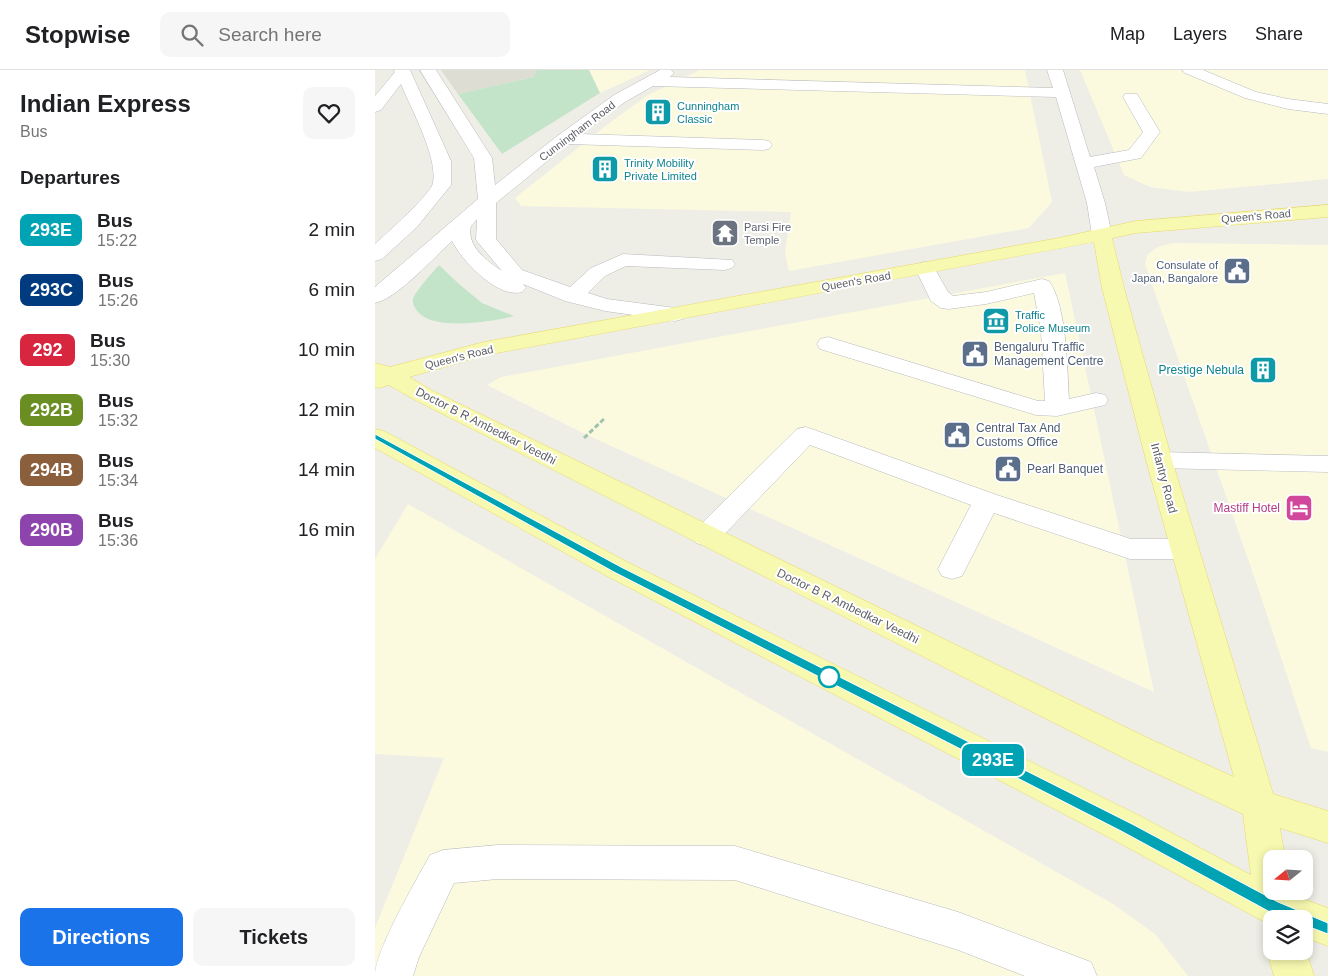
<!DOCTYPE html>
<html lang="en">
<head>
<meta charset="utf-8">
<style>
	body { margin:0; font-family:Helvetica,sans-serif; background:#f6f6f6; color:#202124; height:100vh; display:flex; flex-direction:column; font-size:19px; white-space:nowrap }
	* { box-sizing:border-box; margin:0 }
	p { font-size:16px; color:#757577 }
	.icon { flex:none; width:28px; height:28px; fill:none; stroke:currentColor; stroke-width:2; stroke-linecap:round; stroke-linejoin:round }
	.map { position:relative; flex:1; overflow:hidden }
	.details { display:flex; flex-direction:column; background:#fff; width:375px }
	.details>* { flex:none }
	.badge { padding:0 10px; border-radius:8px; font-size:18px; line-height:32px }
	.needle { width:32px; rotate:252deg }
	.controls { position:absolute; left:888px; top:780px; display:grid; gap:10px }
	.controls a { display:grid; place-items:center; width:50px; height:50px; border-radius:10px; background:#fff; box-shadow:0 2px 8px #0003; font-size:25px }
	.map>.badge { position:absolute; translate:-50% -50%; box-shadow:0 0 0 2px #fff }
	h2 { padding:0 20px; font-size:19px; line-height:45px }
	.round { display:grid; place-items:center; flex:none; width:52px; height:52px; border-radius:10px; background:#f6f6f6 }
	.headline { display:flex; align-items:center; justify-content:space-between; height:85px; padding:0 20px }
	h1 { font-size:24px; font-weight:600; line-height:38px }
	.cta { display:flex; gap:10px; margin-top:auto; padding:10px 20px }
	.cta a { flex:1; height:58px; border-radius:10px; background:#1a73e8; color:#fff; font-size:20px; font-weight:600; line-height:58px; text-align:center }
	.cta a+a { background:#f6f6f6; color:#202124 }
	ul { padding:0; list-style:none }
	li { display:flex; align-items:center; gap:15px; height:60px; padding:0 20px }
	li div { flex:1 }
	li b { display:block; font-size:19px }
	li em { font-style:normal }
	li .badge { min-width:55px; font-weight:700; text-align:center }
	header { display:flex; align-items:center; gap:30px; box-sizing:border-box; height:70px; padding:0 25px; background:#fff; border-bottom:1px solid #e0e0e0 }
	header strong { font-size:24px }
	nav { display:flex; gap:28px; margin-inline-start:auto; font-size:18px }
	.search { width:350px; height:45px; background:#f6f6f6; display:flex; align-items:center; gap:12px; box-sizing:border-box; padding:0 18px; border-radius:10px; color:#757577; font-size:19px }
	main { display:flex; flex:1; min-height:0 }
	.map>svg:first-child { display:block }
</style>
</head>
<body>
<header>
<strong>Stopwise</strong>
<div class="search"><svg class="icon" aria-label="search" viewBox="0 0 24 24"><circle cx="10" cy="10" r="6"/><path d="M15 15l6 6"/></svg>Search here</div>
<nav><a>Map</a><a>Layers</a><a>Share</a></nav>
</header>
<main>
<section class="details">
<div class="headline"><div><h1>Indian Express</h1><p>Bus</p></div><a class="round"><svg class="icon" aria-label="heart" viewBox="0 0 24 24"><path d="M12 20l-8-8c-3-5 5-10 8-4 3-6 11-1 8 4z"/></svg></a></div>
<h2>Departures</h2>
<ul>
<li><span class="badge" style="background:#00a3b4;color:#fff">293E</span><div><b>Bus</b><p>15:22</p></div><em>2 min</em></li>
<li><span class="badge" style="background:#003b80;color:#fff">293C</span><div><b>Bus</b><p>15:26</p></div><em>6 min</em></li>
<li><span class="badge" style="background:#d7263d;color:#fff">292</span><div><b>Bus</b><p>15:30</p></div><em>10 min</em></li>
<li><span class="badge" style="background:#6b8e23;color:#fff">292B</span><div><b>Bus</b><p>15:32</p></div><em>12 min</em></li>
<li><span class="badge" style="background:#8b5e3c;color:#fff">294B</span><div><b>Bus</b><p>15:34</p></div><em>14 min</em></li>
<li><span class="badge" style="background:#8e44ad;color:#fff">290B</span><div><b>Bus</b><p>15:36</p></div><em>16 min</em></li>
</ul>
<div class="cta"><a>Directions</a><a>Tickets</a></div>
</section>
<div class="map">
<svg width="953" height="906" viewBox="0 0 953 906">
	<rect width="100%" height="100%" fill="#efeee6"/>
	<g fill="#fbfade">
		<path d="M214,0H275L225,23Z"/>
		<path d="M325,0H650L677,132L654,158L414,201L410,183L416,142L146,136L140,128L233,54L273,25Z"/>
		<path d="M705,0H953V109L814,122L775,117L749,105Z"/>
		<path d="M798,173L953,175V682L936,678L880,509L770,194L773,184L783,177Z"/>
		<path d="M690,203L779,622L212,365L112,315L126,307Z"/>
		<path d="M33,434L738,834L780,864L813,906H0V858L69,688L0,684V489Z"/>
	</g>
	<path fill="#deddd4" d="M66,0H162L158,7L83,24Z"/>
	<g fill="#c4e4ca">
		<path d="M162,0H214L225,23L127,84L83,24L158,7Z"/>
		<path d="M64,195L84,214L107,233L139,246C117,252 59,261 43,242C40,238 37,234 38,229C41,220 58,202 64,195Z"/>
	</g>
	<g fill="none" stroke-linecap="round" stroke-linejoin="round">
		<g stroke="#b8b9be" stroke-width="1">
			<g id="minor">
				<path d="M19,0H35L76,91V115L42,157L7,189L0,191V174C11,164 56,124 58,113C63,87 36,39 26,14L6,40L0,42V26L20,2Z"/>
				<path d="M45,0H61L117,88L120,115L181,67L239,25L285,0H296L299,3L295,7L678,18L672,0H688L715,87L754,80L768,62L748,27L750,24H762L785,62L766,88L719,97L730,133L737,165L734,169L727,171L720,169L717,165L712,133L681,27L278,16L250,32L205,64L388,70L394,71L397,75L394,79L388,80L193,74L121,133V169L147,200L195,217L216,198L248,184L357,190L360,194L357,198L350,200L251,196L230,206L213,223L232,229L308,239L311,244L308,249L300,251L230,241L190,231L148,214L151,218L147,222C123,229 87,191 77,171C58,188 23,228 0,233V217L103,129L99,88ZM102,149L101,170L127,201C112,191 91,176 96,156Z"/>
				<path d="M807,0H828L881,22L913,29L953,34V44L913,39L870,28L810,3Z"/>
				<path d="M550,192L557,194L573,222L578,226L611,222L667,209L674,211C692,236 692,298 694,329L721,323L730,325L733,330L730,335L682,346L661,345L445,279L442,274L445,269L453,267L663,331H670L666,261L659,223L611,234L574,239L566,238L556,231L540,198L543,194Z"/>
				<path d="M431,357L622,425L756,469H809L819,472L823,479L819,486L809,489H755L619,443L587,506L577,509L567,506L563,499L596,435L435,375L341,473L331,476L321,473L317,466L321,459L422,359Z"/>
				<path d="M784,382L953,386V402L784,398L775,396L771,390L775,384Z"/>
				<path d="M123,775L360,776L583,842L716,892L722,906H650L583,880L360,810L123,809L79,813L44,887L38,906H0C0,880 41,811 55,785L68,780Z"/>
			</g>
		</g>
		<g stroke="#e7d966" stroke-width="1">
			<g id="major">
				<path d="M953,135V147L761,163L737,168L749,218L797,390L898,724L953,741V773L905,758L910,789H896V821H913L912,823L953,838V876L929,867V849H896V854L886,850L739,770L232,506L0,378V359L9,361L252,492L765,746L876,805L868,744L755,691L42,331L14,315L4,318L0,317V293L15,297L109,272L684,168L761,151ZM719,172L727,218L771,390L859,707L779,671L58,321L34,307L111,285Z"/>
				<path d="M896,872V881H929V874L939,906H899L892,881Z"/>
			</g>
		</g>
		<path stroke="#9ec4b0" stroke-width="3" stroke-dasharray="5 2.5" stroke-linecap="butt" d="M209,368L230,348"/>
		<use href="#minor" fill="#fff" fill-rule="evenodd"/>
		<use href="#major" fill="#f8f9b0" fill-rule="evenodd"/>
	</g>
	<path fill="#00a3b4" stroke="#fff" d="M0,364L246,497L757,754L903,832L953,853V864L895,842L748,762L239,502L0,369Z"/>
	<defs>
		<g id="building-square" transform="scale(1.4375)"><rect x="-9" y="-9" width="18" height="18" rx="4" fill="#0f9aa8" stroke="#fff"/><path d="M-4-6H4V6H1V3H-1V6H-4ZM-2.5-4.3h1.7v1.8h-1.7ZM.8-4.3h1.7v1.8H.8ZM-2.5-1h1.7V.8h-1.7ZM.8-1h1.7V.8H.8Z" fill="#fff"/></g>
		<g id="temple-square" transform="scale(1.4375)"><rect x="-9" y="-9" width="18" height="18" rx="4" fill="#6b7280" stroke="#fff"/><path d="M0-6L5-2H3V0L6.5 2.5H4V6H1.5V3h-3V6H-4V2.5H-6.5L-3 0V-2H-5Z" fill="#fff"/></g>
		<g id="civic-square" transform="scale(1.4375)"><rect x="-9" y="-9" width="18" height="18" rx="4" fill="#5c6f8a" stroke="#fff"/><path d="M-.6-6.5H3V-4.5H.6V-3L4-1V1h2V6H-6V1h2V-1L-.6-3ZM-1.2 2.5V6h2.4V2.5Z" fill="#fff"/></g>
		<g id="museum-square" transform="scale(1.4375)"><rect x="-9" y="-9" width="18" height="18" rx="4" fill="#0f9aa8" stroke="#fff"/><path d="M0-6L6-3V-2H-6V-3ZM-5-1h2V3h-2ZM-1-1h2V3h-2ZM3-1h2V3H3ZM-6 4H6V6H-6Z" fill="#fff"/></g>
		<g id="hotel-square" transform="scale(1.4375)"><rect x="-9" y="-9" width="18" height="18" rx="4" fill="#d1479c" stroke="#fff"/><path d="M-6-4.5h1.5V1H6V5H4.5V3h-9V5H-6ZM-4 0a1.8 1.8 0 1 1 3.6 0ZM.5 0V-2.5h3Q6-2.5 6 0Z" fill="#fff"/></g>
	</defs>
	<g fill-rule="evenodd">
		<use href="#building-square" x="283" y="42"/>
		<use href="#building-square" x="230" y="99"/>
		<use href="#temple-square" x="350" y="163"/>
		<use href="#civic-square" x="862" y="201"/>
		<use href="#museum-square" x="621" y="251"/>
		<use href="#civic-square" x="600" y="284"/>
		<use href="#building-square" x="888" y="300"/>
		<use href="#civic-square" x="582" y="365"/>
		<use href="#civic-square" x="633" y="399"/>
		<use href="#hotel-square" x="924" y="438"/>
	</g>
	<circle fill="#fff" stroke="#00a3b4" stroke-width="2.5" cx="454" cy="607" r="10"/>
	<g text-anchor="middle" stroke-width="4" stroke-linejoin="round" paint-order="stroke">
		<g font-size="11" fill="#0d838f" stroke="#fff" text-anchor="start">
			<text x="302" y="40">Cunningham<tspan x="302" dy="13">Classic</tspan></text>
			<text x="249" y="97">Trinity Mobility<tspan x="249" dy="13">Private Limited</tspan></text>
			<text x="640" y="249">Traffic<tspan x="640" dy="13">Police Museum</tspan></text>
		</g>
		<g font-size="11" fill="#5d5f65" stroke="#fff">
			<text transform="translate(202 61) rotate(-37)" y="4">Cunningham Road</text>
			<text transform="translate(881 146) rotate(-5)" y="4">Queen's Road</text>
			<text transform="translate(481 211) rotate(-10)" y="4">Queen's Road</text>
			<text transform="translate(84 287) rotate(-14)" y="4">Queen's Road</text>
		</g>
		<g font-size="11" fill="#5b616d" stroke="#fff" text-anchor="start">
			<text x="369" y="161">Parsi Fire<tspan x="369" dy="13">Temple</tspan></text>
		</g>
		<g font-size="11" fill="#4e5e75" stroke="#fff" text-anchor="end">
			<text x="843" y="199">Consulate of<tspan x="843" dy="13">Japan, Bangalore</tspan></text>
		</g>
		<g font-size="12" fill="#4e5e75" stroke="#fff" text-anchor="start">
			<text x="619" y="281">Bengaluru Traffic<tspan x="619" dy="14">Management Centre</tspan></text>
			<text x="601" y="362">Central Tax And<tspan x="601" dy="14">Customs Office</tspan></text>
			<text x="652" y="403">Pearl Banquet</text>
		</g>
		<g font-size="12" fill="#0d838f" stroke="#fff" text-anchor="end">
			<text x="869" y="304">Prestige Nebula</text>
		</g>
		<g font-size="12" fill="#5d5f65" stroke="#fff">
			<text transform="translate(111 356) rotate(27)" y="4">Doctor B R Ambedkar Veedhi</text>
			<text transform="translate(789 408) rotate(75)" y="4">Infantry Road</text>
			<text transform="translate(473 536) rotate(26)" y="4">Doctor B R Ambedkar Veedhi</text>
		</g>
		<g font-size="12" fill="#b23c85" stroke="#fff" text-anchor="end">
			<text x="905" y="442">Mastiff Hotel</text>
		</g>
	</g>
</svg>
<div class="controls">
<a><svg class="needle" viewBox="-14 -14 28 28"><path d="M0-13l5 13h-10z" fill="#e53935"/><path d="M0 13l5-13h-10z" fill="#757577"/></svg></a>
<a><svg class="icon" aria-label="layers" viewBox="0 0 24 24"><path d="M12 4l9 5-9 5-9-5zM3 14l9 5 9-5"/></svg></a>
</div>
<b class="badge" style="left:618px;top:690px;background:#00a3b4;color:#fff">293E</b>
</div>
</main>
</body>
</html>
